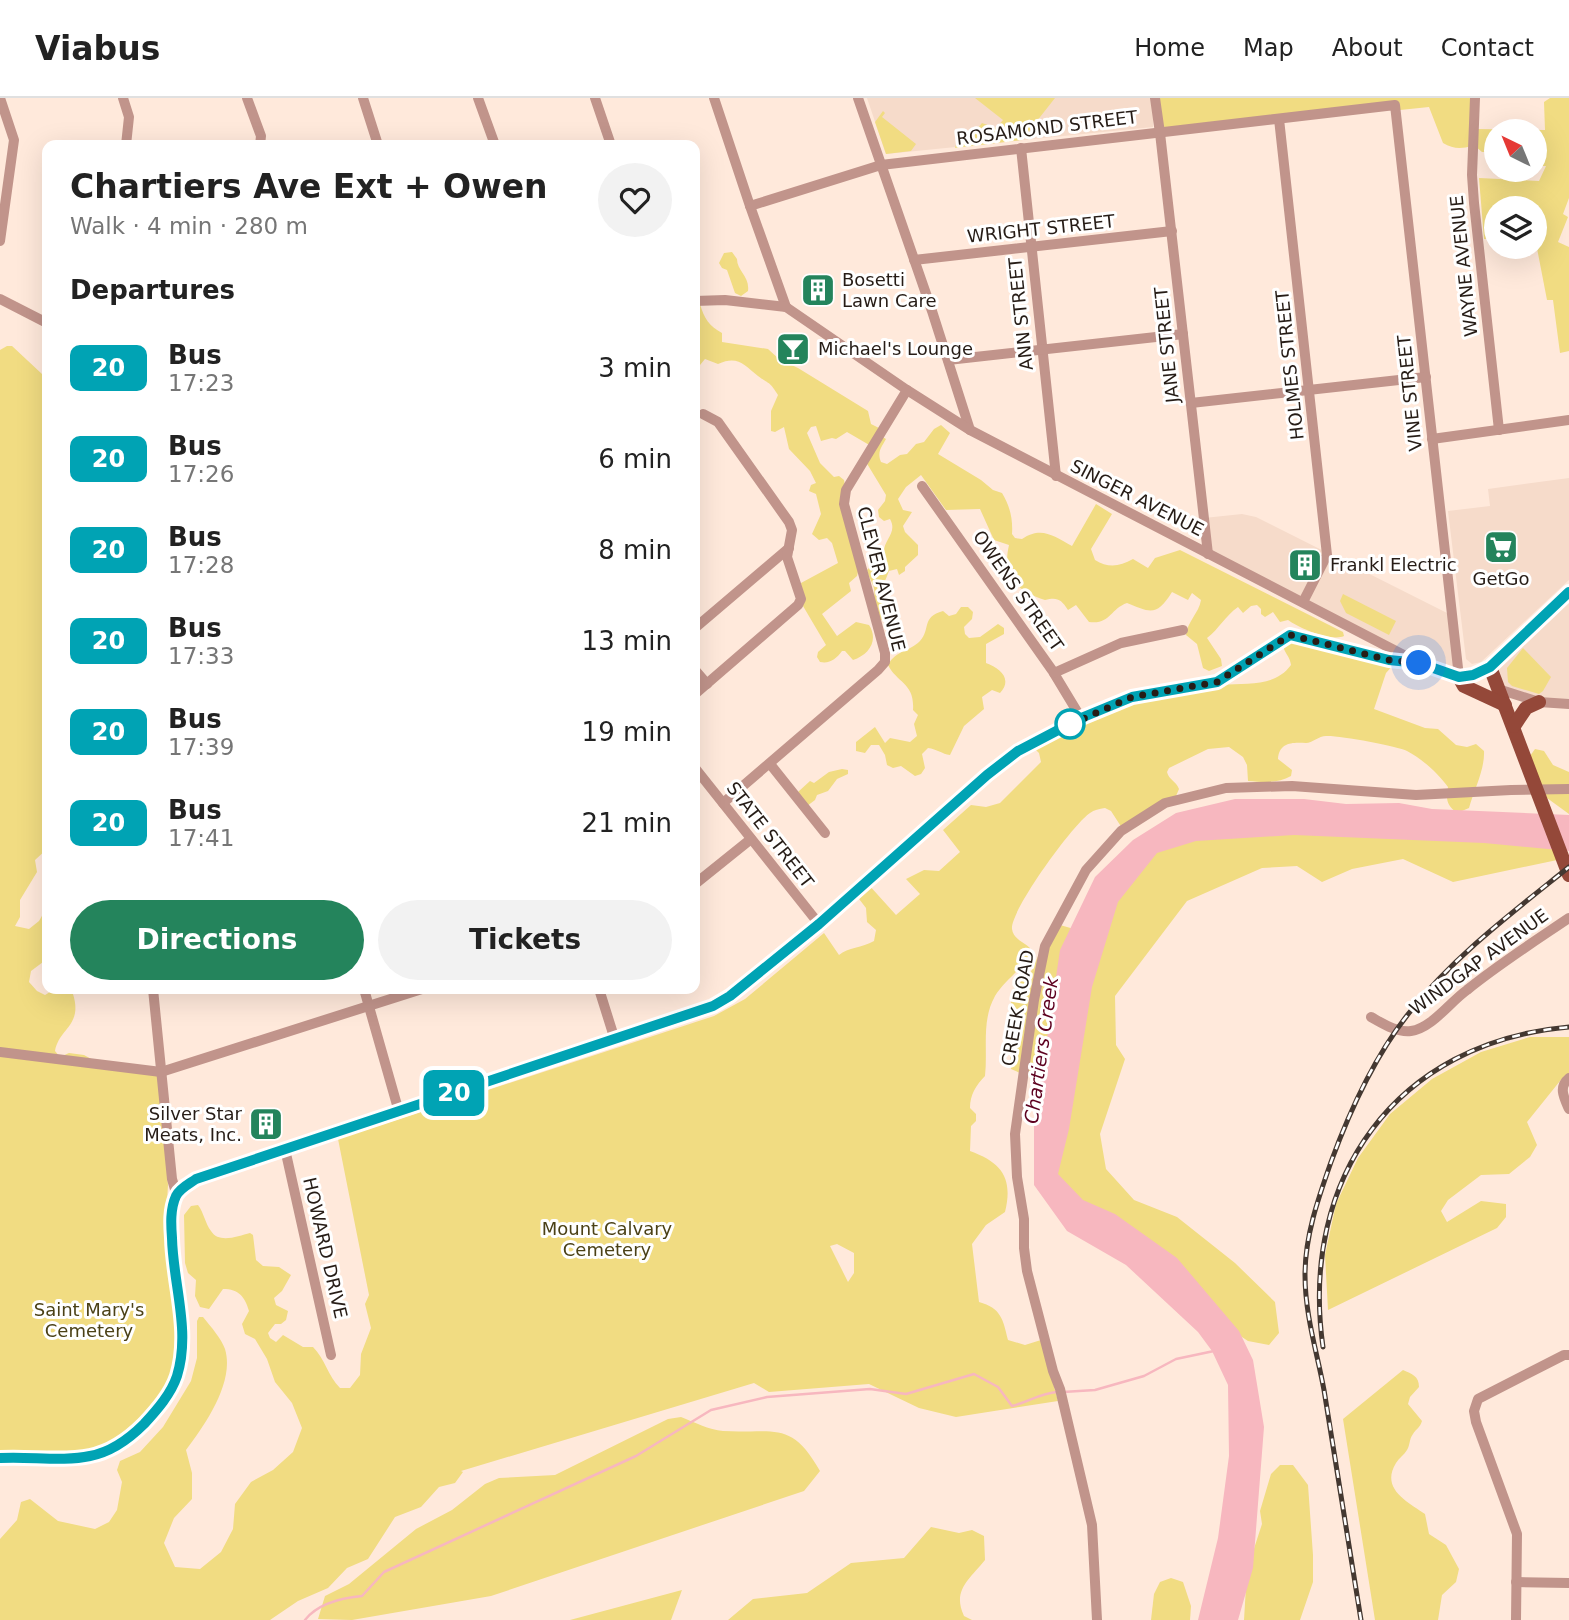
<!DOCTYPE html>
<html lang="en">
<head>
<meta charset="utf-8">
<style>
	body { margin:0; font-family:"DejaVu Sans",sans-serif; background:#f2f2f2; color:#222; height:100vh; display:flex; flex-direction:column; font-size:26px; white-space:nowrap }
	* { box-sizing:border-box; margin:0 }
	p { font-size:23px; color:#767676 }
	.icon { flex:none; width:38px; height:38px; fill:none; stroke:currentColor; stroke-width:2; stroke-linecap:round; stroke-linejoin:round }
	.map { position:relative; flex:1; overflow:hidden }
	.drawer { position:absolute; left:42px; top:42px; width:658px; height:854px; display:flex; flex-direction:column; background:#fff; border-radius:14px; box-shadow:0 7px 28px #0002 }
	.drawer>* { flex:none }
	.badge { padding:0 14px; border-radius:10px; font-size:24px; line-height:46px }
	.needle { width:46px; rotate:317deg }
	.fabs { position:absolute; left:1484px; top:21px; display:grid; gap:14px }
	.fabs a { display:grid; place-items:center; width:63px; height:63px; border-radius:50%; background:#fff; box-shadow:0 7px 28px #0002; font-size:35px }
	.you { position:absolute; width:35px; height:35px; margin:-18px; border:5px solid #fff; border-radius:50%; background:#1a73e8; box-shadow:0 0 0 10px #1a73e833 }
	.map>.badge { position:absolute; translate:-50% -50%; box-shadow:0 0 0 4px #fff }
	h2 { padding:0 28px; font-size:26px; line-height:63px }
	.round { display:grid; place-items:center; flex:none; width:74px; height:74px; border-radius:37px; background:#f2f2f2 }
	.headline { display:flex; align-items:center; justify-content:space-between; height:119px; padding:0 28px }
	h1 { font-size:33px; font-weight:800; line-height:52px }
	.cta { display:flex; gap:14px; margin-top:auto; padding:14px 28px }
	.cta a { flex:1; height:80px; border-radius:42px; background:#24845c; color:#fff; font-size:28px; font-weight:800; line-height:80px; text-align:center }
	.cta a+a { background:#f2f2f2; color:#222 }
	ul { padding:0; list-style:none }
	li { display:flex; align-items:center; gap:21px; height:91px; padding:0 28px }
	li div { flex:1 }
	li b { display:block; font-size:26px }
	li em { font-style:normal }
	li .badge { min-width:77px; font-weight:700; text-align:center }
	header { display:flex; align-items:center; gap:42px; box-sizing:border-box; height:98px; padding:0 35px; background:#fff; border-bottom:2px solid #e0e0e0 }
	header strong { font-size:33px }
	nav { display:flex; gap:38px; margin-inline-start:auto; font-size:24px }
	.map>svg:first-child { display:block }
</style>
</head>
<body>
<header>
<strong>Viabus</strong>
<nav><a>Home</a><a>Map</a><a>About</a><a>Contact</a></nav>
</header>
<div class="map">
<svg width="1569" height="1522" viewBox="0 0 1569 1522">
	<rect width="100%" height="100%" fill="#ffe9db"/>
	<g fill="#f6dbca">
		<path d="M867,0H1153V29L886,56Z"/>
		<path d="M1569,380V482L1481,564L1472,566L1466,561L1448,413L1490,408L1488,391Z"/>
		<path d="M1242,416L1256,419L1453,518L1459,579L1208,456L1204,420Z"/>
		<path d="M1569,494V606L1498,591L1490,569Z"/>
	</g>
	<g fill="#f1dc82" fill-rule="evenodd">
		<path d="M975,0H1055L1022,42L955,50L957,43L961,46L966,45L982,25L996,30L1003,22Z"/>
		<path d="M1156,0H1473L1472,48C1461,51 1453,51 1443,45L1429,9L1400,12V6L1161,34Z"/>
		<path d="M1550,0H1569V100L1563,116L1568,119L1558,144L1569,149V253L1560,255L1553,202H1547L1535,140V110H1496V140L1484,141L1479,80L1539,83L1546,68H1535V33H1496V54H1482L1475,48V31L1545,32L1544,4Z"/>
		<path d="M883,13L885,15L882,19L916,46L911,53L886,56L875,24Z"/>
		<path d="M732,154L737,161C737,173 750,178 748,193L741,198L735,195L727,172L722,170L719,165L724,155Z"/>
		<path d="M700,206C704,220 709,228 722,235V244L768,251L779,261L798,270L868,313L871,326L881,331L871,348L847,334L836,341L832,340L821,343L816,328L811,329L807,335L820,365L834,379L839,378L844,382L859,470L857,478L849,485L851,493L822,516L837,538L856,524L869,527C879,542 869,557 853,562L845,553H842C836,561 830,566 820,564L817,559L818,554L826,547L803,508L801,485L838,465L832,445L827,440L819,442L812,436L821,416L816,396L809,393L811,387L816,385L810,373L789,351L784,329L775,334L771,333V313L778,297C769,283 770,287 758,278C744,267 738,257 718,266L705,261L700,267L695,266V207Z"/>
		<path d="M7,248H12L42,276L47,277V751L35,762L37,774L20,802V819L15,828L29,831L39,823L47,809V861L31,873L29,884L37,893L45,897C56,890 62,889 73,896C83,928 59,930 55,953L60,959L69,955L84,957L95,963L160,976L168,1087L165,1137L180,1226L174,1278L159,1303L120,1344L90,1355H0V252Z"/>
		<path d="M941,327L950,335L938,356L981,382L993,392L1002,395C1010,408 1013,421 1012,436L1015,440L1022,441C1042,428 1053,438 1072,448L1096,406L1112,416L1091,451L1095,462C1108,470 1119,469 1133,461L1148,470L1155,460L1180,452L1343,534L1344,538C1331,544 1299,530 1288,522L1280,524L1273,514L1265,519L1261,516V511L1257,507L1251,508L1243,515L1238,509C1225,518 1219,531 1207,540L1221,561L1222,568L1209,573L1203,570L1197,546L1186,537C1187,524 1199,515 1201,502L1192,495L1188,502L1172,494C1157,518 1151,515 1127,505C1110,511 1110,527 1089,524L1076,507L1068,512C1061,501 1057,499 1045,502C1015,492 1002,478 1009,447L994,442L980,411L946,412L921,377L906,389L898,401L903,412L912,414L903,428L905,434L918,447V457L905,469V473L899,477L897,471L889,473C882,491 878,495 893,510L892,516L880,523L873,501C878,489 869,483 867,472L884,455C883,442 898,435 890,421L884,423L879,419L878,412L885,403L886,397L866,364L881,338L886,341C881,350 877,354 881,364L887,366L900,357L907,356L916,346L924,344L934,331Z"/>
		<path d="M1343,496L1396,523L1389,537L1346,515L1340,503Z"/>
		<path d="M961,509H968L973,514L972,521L964,529L965,536L969,540L980,539L998,526L1004,530V536L986,546V565C1000,570 1013,581 1000,595L992,592L982,599L984,611L964,628L950,657C942,656 937,651 928,650L922,656L925,670L921,676L915,678L901,668L893,670L887,667L885,657L879,647H871L865,655L856,653V644L875,629L885,645L890,640L910,644L917,638L914,626L918,617L913,612C915,585 897,585 888,567C896,552 909,554 920,543C931,531 921,519 943,513L949,518L956,516Z"/>
		<path d="M1291,542L1395,565L1386,575L1374,611L1425,630L1438,631L1456,647L1467,649L1476,646L1484,653C1485,671 1474,692 1469,710L1457,715C1446,707 1446,701 1448,689C1438,675 1422,661 1407,653C1398,648 1337,637 1326,638C1319,638 1312,645 1306,645C1293,644 1279,644 1278,661L1292,672L1291,678C1277,686 1263,684 1248,683L1247,667L1243,659L1229,649L1208,651L1169,670L1167,674C1169,682 1176,683 1179,691L1176,698L1122,730L1111,713L1105,710C1099,711 1094,712 1090,715C1073,726 1010,813 1012,831C1013,841 1024,844 1030,850C1029,867 1005,881 995,898C981,923 988,951 985,978C976,987 970,997 970,1010L976,1016V1023L971,1028L970,1053C1003,1065 1013,1081 1005,1114L986,1127L972,1146L979,1204C1001,1210 1003,1221 1008,1242L1025,1247L1041,1242L1058,1303L956,1319L919,1310L869,1286L769,1294L754,1285L461,1373L463,1374L455,1385L439,1389L421,1409L395,1419L368,1461L347,1470L328,1490L298,1503L270,1522H0V1441L17,1422L21,1404L30,1401L58,1423L95,1431L109,1424L117,1412L122,1384L117,1372L120,1363L140,1354L163,1329L191,1283L197,1260V1223L199,1219H203C211,1229 221,1240 225,1251C235,1284 205,1327 186,1352L192,1375V1401L174,1420L164,1445L175,1469L200,1471L221,1454L233,1431L235,1406L251,1384L273,1372L293,1354L302,1330L292,1305L275,1284L267,1261L255,1241L245,1236L242,1226L249,1213C245,1199 239,1191 223,1191L209,1211L200,1209L195,1198L196,1182L188,1175L185,1165L184,1117L191,1108L198,1107C204,1115 205,1125 211,1133C219,1146 238,1138 250,1135L253,1137L256,1162L263,1168L279,1169L291,1177L282,1193L274,1200L276,1207L288,1213L286,1222L281,1226H275L268,1235L270,1240L276,1244L283,1237L303,1249H313C325,1261 328,1278 340,1290H350L360,1277L361,1256L371,1230L365,1206L369,1197L338,1041L714,918L745,901L824,835L839,857C848,849 862,850 874,843L876,832L867,824L866,810L856,797L868,786L896,817L920,796L906,781L924,772L939,773L960,754L943,732L971,707L986,709L1000,705L1041,664L1039,655L1032,648C1064,632 1097,613 1131,604C1159,596 1192,591 1222,587C1247,584 1274,590 1291,567C1290,558 1284,555 1283,547ZM837,1146L854,1155V1175L848,1184L830,1148Z"/>
		<path d="M1523,550L1551,579L1543,593L1539,596L1512,588L1508,584L1507,570Z"/>
		<path d="M1535,651L1544,653L1553,667L1569,674V716L1547,700L1530,658Z"/>
		<path d="M842,671L848,672V676L837,681L828,693L817,697L815,702L807,708L798,694L810,683L814,685L829,674Z"/>
		<path d="M1198,718L1558,742L1562,761L1453,784L1403,761L1352,771L1322,784L1297,768L1262,770L1187,803L1115,898L1116,947L1125,961L1100,1036L1106,1071L1134,1102L1177,1119L1235,1165L1275,1204L1279,1235L1269,1247L1248,1243L1222,1226L1057,1084L1059,992L1011,971L1008,918L1014,890L1030,876L1053,825L1088,835L1137,758Z"/>
		<path d="M1530,939H1569V975L1560,983L1527,1024L1537,1047L1530,1059L1509,1076L1481,1077L1448,1102L1441,1113L1447,1124L1481,1103L1506,1106V1119L1497,1130L1328,1212L1325,1157L1336,1106L1358,1060L1390,1016L1432,981L1481,954Z"/>
		<path d="M1403,1272C1412,1276 1419,1278 1419,1289L1410,1299L1408,1306L1422,1323C1420,1330 1416,1331 1413,1336C1409,1341 1410,1348 1407,1352C1404,1357 1399,1360 1396,1365C1380,1391 1408,1404 1425,1416L1429,1436L1446,1447L1459,1471L1456,1484L1442,1497L1438,1522H1375L1343,1321Z"/>
		<path d="M681,1319C694,1324 709,1332 723,1333C773,1336 791,1321 820,1373L804,1393L491,1498L352,1522L318,1521L325,1498L349,1486L416,1431L452,1412L485,1386L499,1380L555,1377L668,1321Z"/>
		<path d="M1280,1367H1293L1308,1387L1313,1457V1484L1300,1522H1244L1247,1472L1262,1426L1260,1413L1271,1376Z"/>
		<path d="M931,1429L959,1435L972,1432L984,1438L985,1462C969,1482 952,1492 964,1518L972,1522H728L753,1501L807,1495L851,1465L904,1460Z"/>
		<path d="M1171,1480L1183,1484L1191,1508L1190,1522H1151L1154,1496L1160,1484Z"/>
		<path d="M682,1492L671,1522H570Z"/>
	</g>
	<path fill="#f7b7bf" d="M1235,701H1304L1346,706L1399,705L1432,711L1569,717V753L1484,745L1294,737L1196,743L1157,755L1118,804L1092,889L1069,1031L1058,1076L1083,1102L1115,1116L1177,1160L1239,1233L1253,1262L1264,1329L1253,1470L1238,1522H1198L1218,1440L1229,1358L1228,1287L1212,1253L1198,1234L1126,1167L1067,1133L1034,1087V1028L1060,852L1095,779L1133,742L1176,715Z"/>
	<g fill="none" stroke-linecap="round" stroke-linejoin="round">
		<g stroke="#f7b7bf" stroke-width="2.5">
			<path d="M1063,1294L1095,1292L1144,1278L1176,1261L1214,1253"/>
			<path d="M305,1522C318,1505 341,1500 362,1498L384,1474L636,1358L711,1312L767,1299L870,1291L906,1296L974,1276L998,1289L1012,1308C1028,1304 1041,1295 1057,1294"/>
		</g>
		<g stroke="#c1948b" stroke-width="10">
			<path d="M123,0L129,19L126,47"/>
			<path d="M247,0L261,38L260,47"/>
			<path d="M363,0L378,47"/>
			<path d="M478,0L495,47"/>
			<path d="M595,0L611,47"/>
			<path d="M714,0L750,108L786,209"/>
			<path d="M858,0L932,213L970,332"/>
			<path d="M1155,0L1160,35L1208,456"/>
			<path d="M1475,0L1472,77L1474,105L1499,332"/>
			<path d="M1279,21L1327,457L1303,504"/>
			<path d="M1021,50L1056,378"/>
			<path d="M750,108L881,67L1395,7L1459,579"/>
			<path d="M0,143L14,42L0,0"/>
			<path d="M914,162L1172,133"/>
			<path d="M0,201L47,225"/>
			<path d="M695,203L725,202L786,209L907,292L970,332L1419,565C1450,576 1458,584 1490,569"/>
			<path d="M948,262L1183,236"/>
			<path d="M1191,305L1426,279"/>
			<path d="M1432,341L1569,322"/>
			<path d="M922,388L1052,572L1081,620"/>
			<path d="M695,530L789,450"/>
			<path d="M695,572L707,586"/>
			<path d="M1054,575L1121,545L1183,532"/>
			<path d="M1498,591L1539,604L1569,606"/>
			<path d="M695,596L798,507L801,501L787,459L792,432L789,424L718,324L703,316"/>
			<path d="M770,666L825,735"/>
			<path d="M695,670L819,826"/>
			<path d="M723,705L878,572L885,564V555L844,406L846,392L907,292"/>
			<path d="M695,786L751,741"/>
			<path d="M153,891L172,1081L177,1098"/>
			<path d="M364,891L399,1014"/>
			<path d="M599,891L615,942"/>
			<path d="M1371,919C1382,925 1397,935 1411,933C1432,930 1450,904 1467,892C1499,866 1535,843 1569,820"/>
			<path d="M0,954L161,974L422,891"/>
			<path d="M1569,980C1558,989 1564,1000 1569,1011"/>
			<path d="M285,1051L331,1257"/>
			<path d="M0,1360C29,1358 62,1364 90,1358C111,1354 130,1341 144,1326C157,1312 171,1296 177,1278C191,1231 173,1182 172,1135C171,1123 171,1109 176,1098C180,1090 189,1085 196,1081L713,908L730,898L819,826L987,677L1019,653L1081,620L1132,599L1217,584L1290,537L1389,562L1419,565"/>
			<path d="M1516,1484L1569,1485"/>
			<path d="M1097,1522L1092,1427L1060,1291L1053,1273L1027,1173L1024,1150V1121L1017,1079L1015,1036L1034,902L1045,848L1086,772L1121,733L1165,705L1226,690L1292,688L1416,697L1511,692L1569,691"/>
			<path d="M1516,1522L1517,1436L1476,1324L1474,1313L1478,1301L1564,1257H1569"/>
		</g>
		<g stroke="#944839" stroke-width="14">
			<path d="M1569,494L1490,569L1569,777"/>
			<path d="M1459,579L1464,588L1505,607"/>
			<path d="M1514,628L1526,610L1539,604"/>
		</g>
		<g stroke="#443831" stroke-width="5">
			<g id="rail">
				<path d="M1323,1249C1299,1080 1396,944 1569,929"/>
				<path d="M1361,1522C1348,1445 1337,1369 1324,1292C1317,1254 1305,1217 1305,1177C1305,1138 1318,1101 1331,1064C1350,1012 1374,959 1409,915C1454,858 1513,814 1569,769"/>
			</g>
		</g>
		<use href="#rail" stroke="#fff" stroke-width="2.5" stroke-dasharray="8" stroke-linecap="butt"/>
	</g>
	<g fill="none" stroke-linecap="round" stroke-linejoin="round">
		<g stroke="#fff" stroke-width="16">
			<path id="line" d="M0,1360C29,1358 63,1364 90,1358C111,1354 129,1341 144,1326C157,1312 171,1296 177,1278C191,1233 173,1186 172,1140C171,1127 170,1111 176,1098C180,1090 189,1086 196,1081L713,908L730,898L819,826L987,677L1018,653L1081,620L1132,599L1217,584L1290,537L1389,562L1419,565L1459,579L1473,577L1490,569L1569,494"/>
		</g>
		<use href="#line" stroke="#00a3b4" stroke-width="10"/>
		<path stroke="#261c16" stroke-width="7" stroke-dasharray="0 12.6" d="M1070,626L1060,631L1132,599L1217,584L1290,537L1389,562L1419,565"/>
	</g>
	<defs>
		<g id="building-square" transform="scale(1.75)"><rect x="-9" y="-9" width="18" height="18" rx="4" fill="#24845c" stroke="#fff"/><path d="M-4-6H4V6H1V3H-1V6H-4ZM-2.5-4.3h1.7v1.8h-1.7ZM.8-4.3h1.7v1.8H.8ZM-2.5-1h1.7V.8h-1.7ZM.8-1h1.7V.8H.8Z" fill="#fff"/></g>
		<g id="bar-square" transform="scale(1.75)"><rect x="-9" y="-9" width="18" height="18" rx="4" fill="#24845c" stroke="#fff"/><path d="M-6-5H6L.8 .8V4.5H3.5V6h-7V4.5H-.8V.8Z" fill="#fff"/></g>
		<g id="supermarket-square" transform="scale(1.75)"><rect x="-9" y="-9" width="18" height="18" rx="4" fill="#24845c" stroke="#fff"/><path d="M-6-5.5h2.5l.6 2H6L4.5 2H-2.5L-4.4-4H-6ZM-1.5 3.2a1.3 1.3 0 1 0 .1 0ZM3 3.2a1.3 1.3 0 1 0 .1 0Z" fill="#fff"/></g>
	</defs>
	<g fill-rule="evenodd">
		<use href="#building-square" x="818" y="192"/>
		<use href="#bar-square" x="793" y="251"/>
		<use href="#supermarket-square" x="1501" y="449"/>
		<use href="#building-square" x="1305" y="467"/>
		<use href="#building-square" x="266" y="1026"/>
	</g>
	<circle fill="#fff" stroke="#00a3b4" stroke-width="3.5" cx="1070" cy="626" r="14"/>
	<g text-anchor="middle" stroke-width="6" stroke-linejoin="round" paint-order="stroke">
		<g font-size="18" fill="#261c16" stroke="#fff">
			<text transform="translate(1047 30) rotate(-7)" y="6">ROSAMOND STREET</text>
			<text transform="translate(1041 131) rotate(-6)" y="6">WRIGHT STREET</text>
			<text transform="translate(1464 168) rotate(-96)" y="6">WAYNE AVENUE</text>
			<text transform="translate(1021 216) rotate(-96)" y="6">ANN STREET</text>
			<text transform="translate(1167 247) rotate(-96)" y="6">JANE STREET</text>
			<text transform="translate(1290 267) rotate(-96)" y="6">HOLMES STREET</text>
			<text transform="translate(1410 295) rotate(-96)" y="6">VINE STREET</text>
			<text transform="translate(1137 400) rotate(27)" y="6">SINGER AVENUE</text>
			<text transform="translate(881 481) rotate(76)" y="6">CLEVER AVENUE</text>
			<text transform="translate(1018 493) rotate(55)" y="6">OWENS STREET</text>
			<text transform="translate(770 737) rotate(52)" y="6">STATE STREET</text>
			<text transform="translate(1479 864) rotate(-36)" y="6">WINDGAP AVENUE</text>
			<text transform="translate(1018 910) rotate(-80)" y="6">CREEK ROAD</text>
			<text transform="translate(325 1150) rotate(77)" y="6">HOWARD DRIVE</text>
		</g>
		<g font-size="18" fill="#261c16" stroke="#fff" text-anchor="start">
			<text x="842" y="188">Bosetti<tspan x="842" dy="21">Lawn Care</tspan></text>
			<text x="818" y="257">Michael's Lounge</text>
			<text x="1330" y="473">Frankl Electric</text>
			<text x="1501" y="487" text-anchor="middle">GetGo</text>
			<text x="242" y="1022" text-anchor="end">Silver Star<tspan x="242" dy="21">Meats, Inc.</tspan></text>
		</g>
		<g font-size="18" fill="#4b4116" stroke="#fff">
			<text x="607" y="1137">Mount Calvary<tspan x="607" dy="21">Cemetery</tspan></text>
			<text x="89" y="1218">Saint Mary's<tspan x="89" dy="21">Cemetery</tspan></text>
		</g>
		<g font-size="19" font-style="italic" fill="#5d001f" stroke="#fff">
			<text transform="translate(1041 952) rotate(-82)" y="7">Chartiers Creek</text>
		</g>
	</g>
</svg>
<div class="fabs">
<a><svg class="needle" viewBox="-14 -14 28 28"><path d="M0-13l5 13h-10z" fill="#e53935"/><path d="M0 13l5-13h-10z" fill="#767676"/></svg></a>
<a><svg class="icon" aria-label="layers" viewBox="0 0 24 24"><path d="M12 4l9 5-9 5-9-5zM3 14l9 5 9-5"/></svg></a>
</div>
<div class="you" style="left:1419px;top:565px"></div>
<b class="badge" style="left:454px;top:995px;background:#00a3b4;color:#fff">20</b>
<section class="drawer">
<div class="headline"><div><h1>Chartiers Ave Ext + Owen</h1><p>Walk · 4 min · 280 m</p></div><a class="round"><svg class="icon" aria-label="heart" viewBox="0 0 24 24"><path d="M12 20l-8-8c-3-5 5-10 8-4 3-6 11-1 8 4z"/></svg></a></div>
<h2>Departures</h2>
<ul>
<li><span class="badge" style="background:#00a3b4;color:#fff">20</span><div><b>Bus</b><p>17:23</p></div><em>3 min</em></li>
<li><span class="badge" style="background:#00a3b4;color:#fff">20</span><div><b>Bus</b><p>17:26</p></div><em>6 min</em></li>
<li><span class="badge" style="background:#00a3b4;color:#fff">20</span><div><b>Bus</b><p>17:28</p></div><em>8 min</em></li>
<li><span class="badge" style="background:#00a3b4;color:#fff">20</span><div><b>Bus</b><p>17:33</p></div><em>13 min</em></li>
<li><span class="badge" style="background:#00a3b4;color:#fff">20</span><div><b>Bus</b><p>17:39</p></div><em>19 min</em></li>
<li><span class="badge" style="background:#00a3b4;color:#fff">20</span><div><b>Bus</b><p>17:41</p></div><em>21 min</em></li>
</ul>
<div class="cta"><a>Directions</a><a>Tickets</a></div>
</section>
</div>
</body>
</html>
